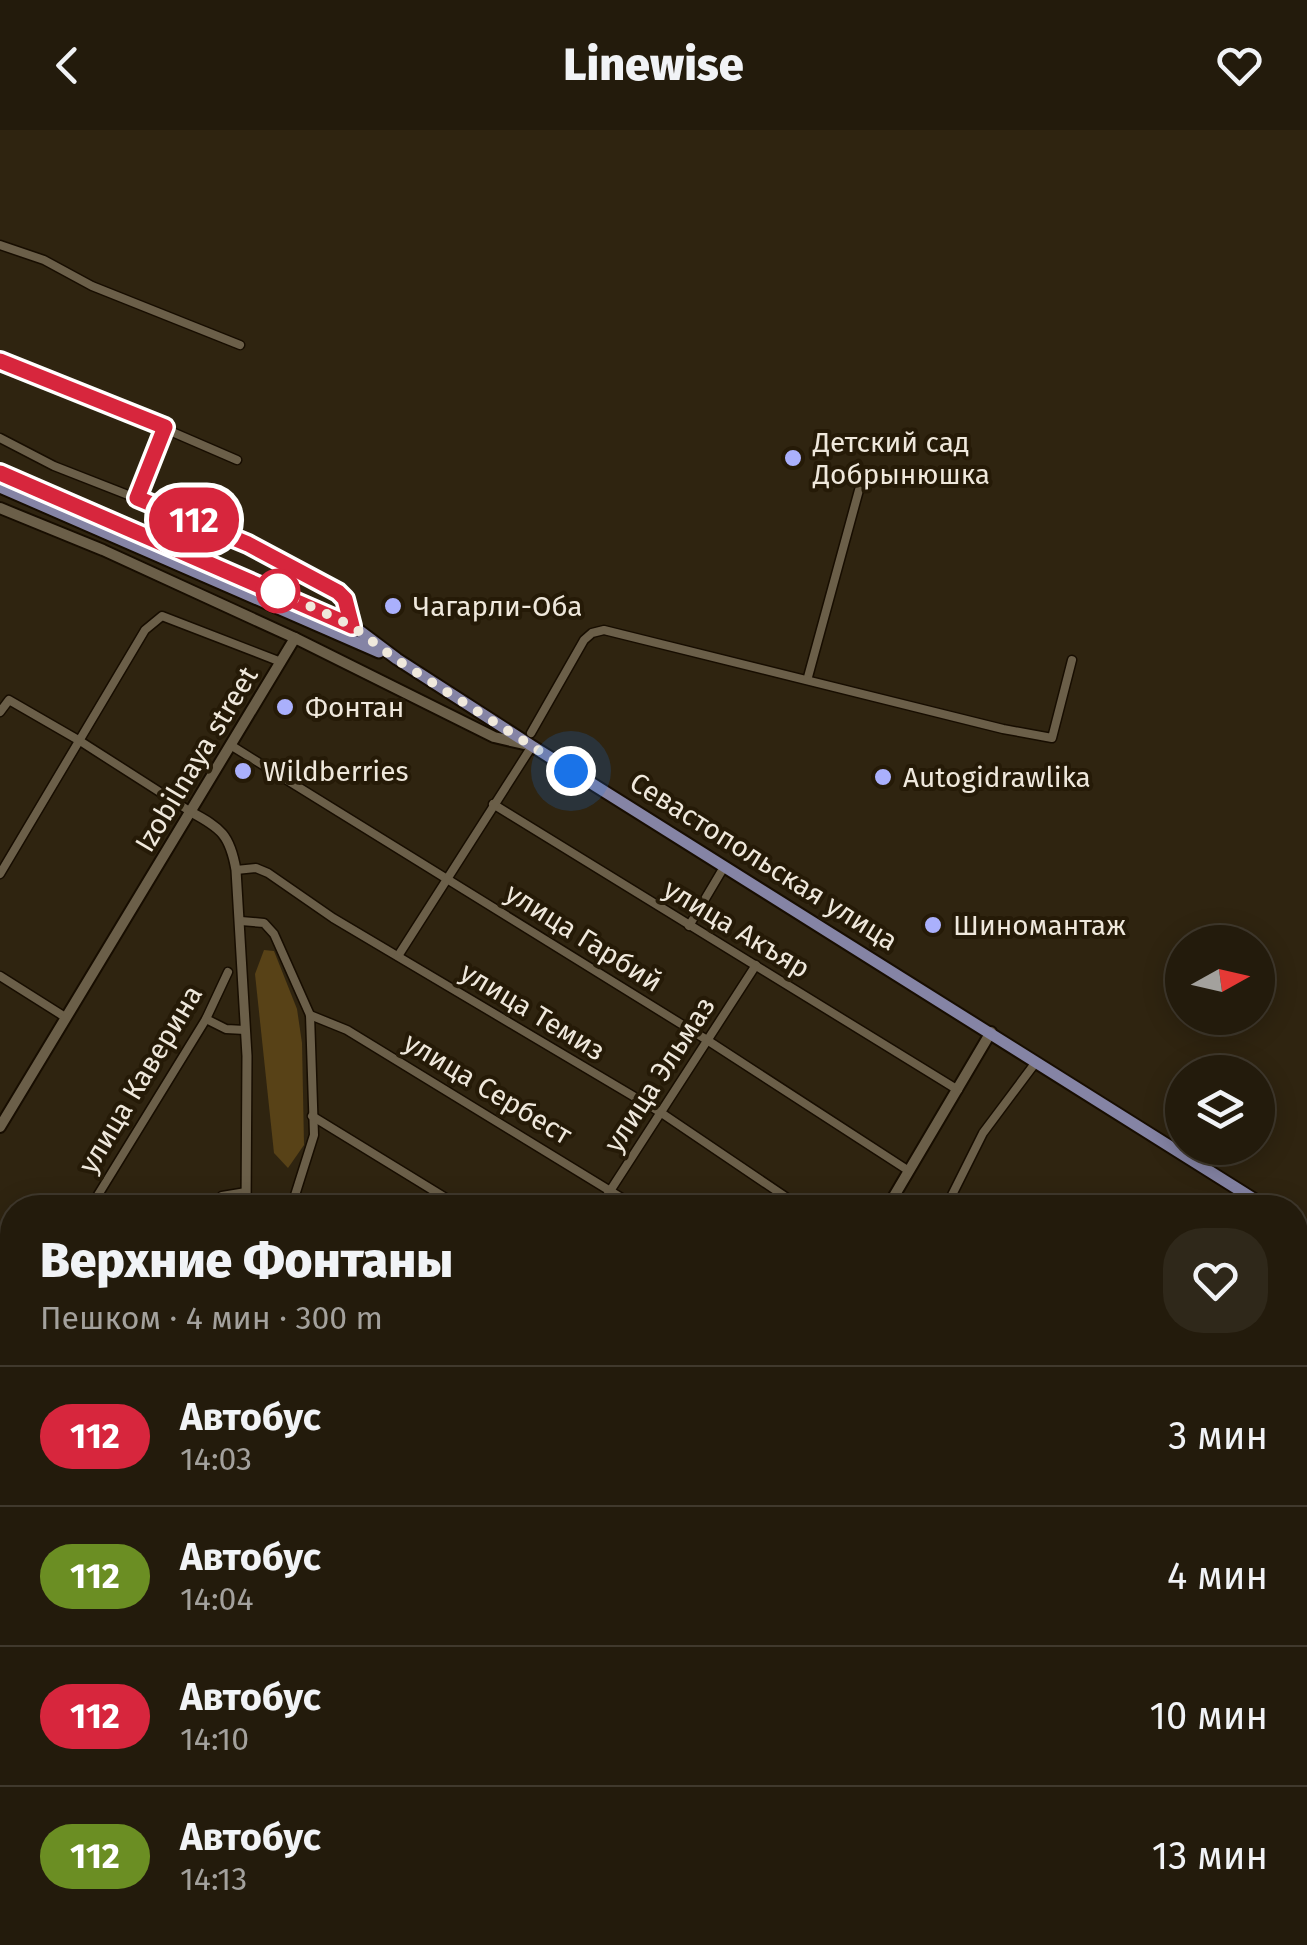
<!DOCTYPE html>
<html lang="ru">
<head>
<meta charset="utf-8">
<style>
	body { margin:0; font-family:"Fira Sans",sans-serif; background:#2f281a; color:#f1f3f6; height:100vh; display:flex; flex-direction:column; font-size:38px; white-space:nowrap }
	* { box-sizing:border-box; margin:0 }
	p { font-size:32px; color:#a3a19d }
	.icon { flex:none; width:55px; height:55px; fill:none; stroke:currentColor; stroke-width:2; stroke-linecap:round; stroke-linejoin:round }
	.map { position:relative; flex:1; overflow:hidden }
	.details { position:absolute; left:0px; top:1065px; width:1308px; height:750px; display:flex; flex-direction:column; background:#231b0c; border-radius:40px 40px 0 0; box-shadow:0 5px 25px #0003,0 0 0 2px #40392d }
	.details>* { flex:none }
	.badge { padding:0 20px; border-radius:32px; font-size:35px; line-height:65px }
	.needle { width:65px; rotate:82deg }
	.tools { position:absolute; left:1165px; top:795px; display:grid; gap:20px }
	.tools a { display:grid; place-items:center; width:110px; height:110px; border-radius:50%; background:#231b0c; box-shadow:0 5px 25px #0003,0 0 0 2px #40392d; font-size:50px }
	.you { position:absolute; width:50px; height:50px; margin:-25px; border:8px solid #fff; border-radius:50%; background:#1a73e8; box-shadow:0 0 0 15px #1a73e833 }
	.map>.badge { position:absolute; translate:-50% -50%; box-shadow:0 0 0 5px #fff }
	.round { display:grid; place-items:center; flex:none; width:105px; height:105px; border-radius:40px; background:#2f281a }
	.head { display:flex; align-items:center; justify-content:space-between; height:170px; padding:0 40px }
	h1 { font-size:48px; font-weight:800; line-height:75px }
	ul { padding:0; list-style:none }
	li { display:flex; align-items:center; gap:30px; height:140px; padding:0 40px; border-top:2px solid #40392d }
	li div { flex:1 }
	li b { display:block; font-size:38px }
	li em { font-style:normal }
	li .badge { min-width:110px; font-weight:700; text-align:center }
	header { display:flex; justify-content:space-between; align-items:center; height:130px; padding:0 40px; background:#231b0c; font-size:45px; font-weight:800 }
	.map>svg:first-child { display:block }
</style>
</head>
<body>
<header><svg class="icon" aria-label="back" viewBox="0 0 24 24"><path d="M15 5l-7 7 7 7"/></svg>Linewise<svg class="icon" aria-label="heart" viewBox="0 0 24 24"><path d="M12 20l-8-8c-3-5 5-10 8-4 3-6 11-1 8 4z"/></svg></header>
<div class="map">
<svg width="1307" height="1815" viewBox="0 0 1307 1815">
	<rect width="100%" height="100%" fill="#2f2410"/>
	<path fill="#584217" d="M264,820L274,821L297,879L302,913L304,1015L288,1038L274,1023L255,844Z"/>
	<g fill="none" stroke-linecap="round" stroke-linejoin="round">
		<g stroke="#170d00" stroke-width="11">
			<g id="minor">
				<path d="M0,115L44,130L92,156L240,215"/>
				<path d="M0,231L68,257L237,330"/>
				<path d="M0,308L54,336L215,399L342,464L353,496"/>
				<path d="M137,368L165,297"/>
				<path d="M808,547L859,360"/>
				<path d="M0,582L9,570L80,611L191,682"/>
				<path d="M531,603L584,510L592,503L604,500L1003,599L1052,608L1072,530"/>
				<path d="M232,616L707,910L909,1041"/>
				<path d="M493,674L958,960"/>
				<path d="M236,740L256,738L268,743L333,788L660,982L802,1078"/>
				<path d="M0,744L145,500L162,486L281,532"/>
				<path d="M241,791L264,793L274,804L310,885L314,1005L291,1078"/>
				<path d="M689,796L724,737"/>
				<path d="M398,826L532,616"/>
				<path d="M0,846L65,887"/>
				<path d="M310,885L347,900L638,1078"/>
				<path d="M206,889L226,899L245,900"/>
				<path d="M312,986L462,1078"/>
				<path d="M222,1066L246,1062"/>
				<path d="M246,1074L257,1073L269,1078"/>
				<path d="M90,1078L206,889L228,842"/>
				<path d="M599,1078L756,835"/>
				<path d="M950,1078L949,1071L983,1003L1036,932"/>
				<path d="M1295,1204L1307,1212"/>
				<path d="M0,1235L12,1215"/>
				<path d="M1295,1292L1307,1299"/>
				<path d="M0,1296L12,1304"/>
				<path d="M1295,1411L1307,1419"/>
				<path d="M0,1450L12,1427"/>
				<path d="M0,1548L12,1555"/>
				<path d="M0,1674L12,1652"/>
				<path d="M1295,1695L1307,1702"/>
				<path d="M0,1796L31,1815"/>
				<path d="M327,1802L329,1815"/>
				<path d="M756,1802L776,1815"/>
				<path d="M250,1813L255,1802"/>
				<path d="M46,1815L53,1802"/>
				<path d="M877,1815L884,1802"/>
			</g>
		</g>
		<g stroke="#170d00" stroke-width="12">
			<path id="tertiary" d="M191,682C221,698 230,705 236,740L247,926L246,1078"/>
		</g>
		<g stroke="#170d00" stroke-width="14">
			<g id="secondary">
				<path d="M0,378L103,420L295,508"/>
				<path d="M0,997L295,508L494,607L524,614"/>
				<path d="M887,1078L991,902"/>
				<path d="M450,1802L470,1815"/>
			</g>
		</g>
		<g stroke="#170d00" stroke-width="15">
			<g id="primary">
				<path d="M0,343L353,496L397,529L532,616L1268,1078"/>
				<path d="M0,357L379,522"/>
				<path d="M1295,1095L1307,1102"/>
			</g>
		</g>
		<use href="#minor" stroke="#6b5f49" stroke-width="8"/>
		<use href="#tertiary" stroke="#6b5f49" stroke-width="9"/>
		<use href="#secondary" stroke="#6b5f49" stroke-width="10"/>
		<use href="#primary" stroke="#8584a5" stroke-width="11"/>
	</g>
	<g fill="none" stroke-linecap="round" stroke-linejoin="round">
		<g stroke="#fff" stroke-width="22">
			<path id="line" d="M0,231L165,297L137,368L248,414L338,462L345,469L352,496L0,343"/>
		</g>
		<use href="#line" stroke="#d7263d" stroke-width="15"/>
		<path stroke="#efe8dc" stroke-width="10" stroke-dasharray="0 18" d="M278,461L352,496L397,530L571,641"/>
	</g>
	<g fill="#aab0fc" stroke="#251a07" stroke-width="4">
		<circle cx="793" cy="328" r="10"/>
		<circle cx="393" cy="476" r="10"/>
		<circle cx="285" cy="577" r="10"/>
		<circle cx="243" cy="641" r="10"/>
		<circle cx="883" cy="647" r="10"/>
		<circle cx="933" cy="795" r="10"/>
	</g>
	<circle fill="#fff" stroke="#d7263d" stroke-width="5" cx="278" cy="461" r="20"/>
	<g text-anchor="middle" stroke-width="8" stroke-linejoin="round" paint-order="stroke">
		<g font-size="28" fill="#efe8dc" stroke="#251a07" text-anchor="start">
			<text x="813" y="322">Детский сад<tspan x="813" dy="32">Добрынюшка</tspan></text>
			<text x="413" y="486">Чагарли-Оба</text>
			<text x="305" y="587">Фонтан</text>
			<text x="263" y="651">Wildberries</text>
			<text x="903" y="657">Autogidrawlika</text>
			<text x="953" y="805">Шиномантаж</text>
		</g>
		<g font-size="28" fill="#efe8dc" stroke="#251a07">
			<text transform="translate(196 629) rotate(-59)" y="10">Izobilnaya street</text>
			<text transform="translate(764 731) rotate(32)" y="10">Севастопольская улица</text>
			<text transform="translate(737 798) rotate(31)" y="10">улица Акъяр</text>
			<text transform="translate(584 807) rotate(32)" y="10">улица Гарбий</text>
			<text transform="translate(533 881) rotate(31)" y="10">улица Темиз</text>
			<text transform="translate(659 944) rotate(-57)" y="10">улица Эльмаз</text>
			<text transform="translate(140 949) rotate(-59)" y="10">улица Каверина</text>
			<text transform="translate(488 958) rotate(31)" y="10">улица Сербест</text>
		</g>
	</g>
</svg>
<div class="tools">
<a><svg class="needle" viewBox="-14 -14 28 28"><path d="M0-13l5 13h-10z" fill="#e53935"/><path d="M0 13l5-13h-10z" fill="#a3a19d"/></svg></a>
<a><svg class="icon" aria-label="layers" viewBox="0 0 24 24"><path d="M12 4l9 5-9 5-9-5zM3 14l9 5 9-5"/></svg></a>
</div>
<div class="you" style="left:571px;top:641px"></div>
<b class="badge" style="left:194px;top:390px;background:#d7263d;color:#fff">112</b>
<section class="details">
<div class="head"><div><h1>Верхние Фонтаны</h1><p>Пешком · 4 мин · 300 m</p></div><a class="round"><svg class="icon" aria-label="heart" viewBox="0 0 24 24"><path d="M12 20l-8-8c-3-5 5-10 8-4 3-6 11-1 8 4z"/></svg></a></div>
<ul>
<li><span class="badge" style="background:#d7263d;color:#fff">112</span><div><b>Автобус</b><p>14:03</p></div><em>3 мин</em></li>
<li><span class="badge" style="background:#6b8e23;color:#fff">112</span><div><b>Автобус</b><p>14:04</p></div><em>4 мин</em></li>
<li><span class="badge" style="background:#d7263d;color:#fff">112</span><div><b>Автобус</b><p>14:10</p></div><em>10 мин</em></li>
<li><span class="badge" style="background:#6b8e23;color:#fff">112</span><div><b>Автобус</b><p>14:13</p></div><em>13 мин</em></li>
</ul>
</section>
</div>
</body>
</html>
